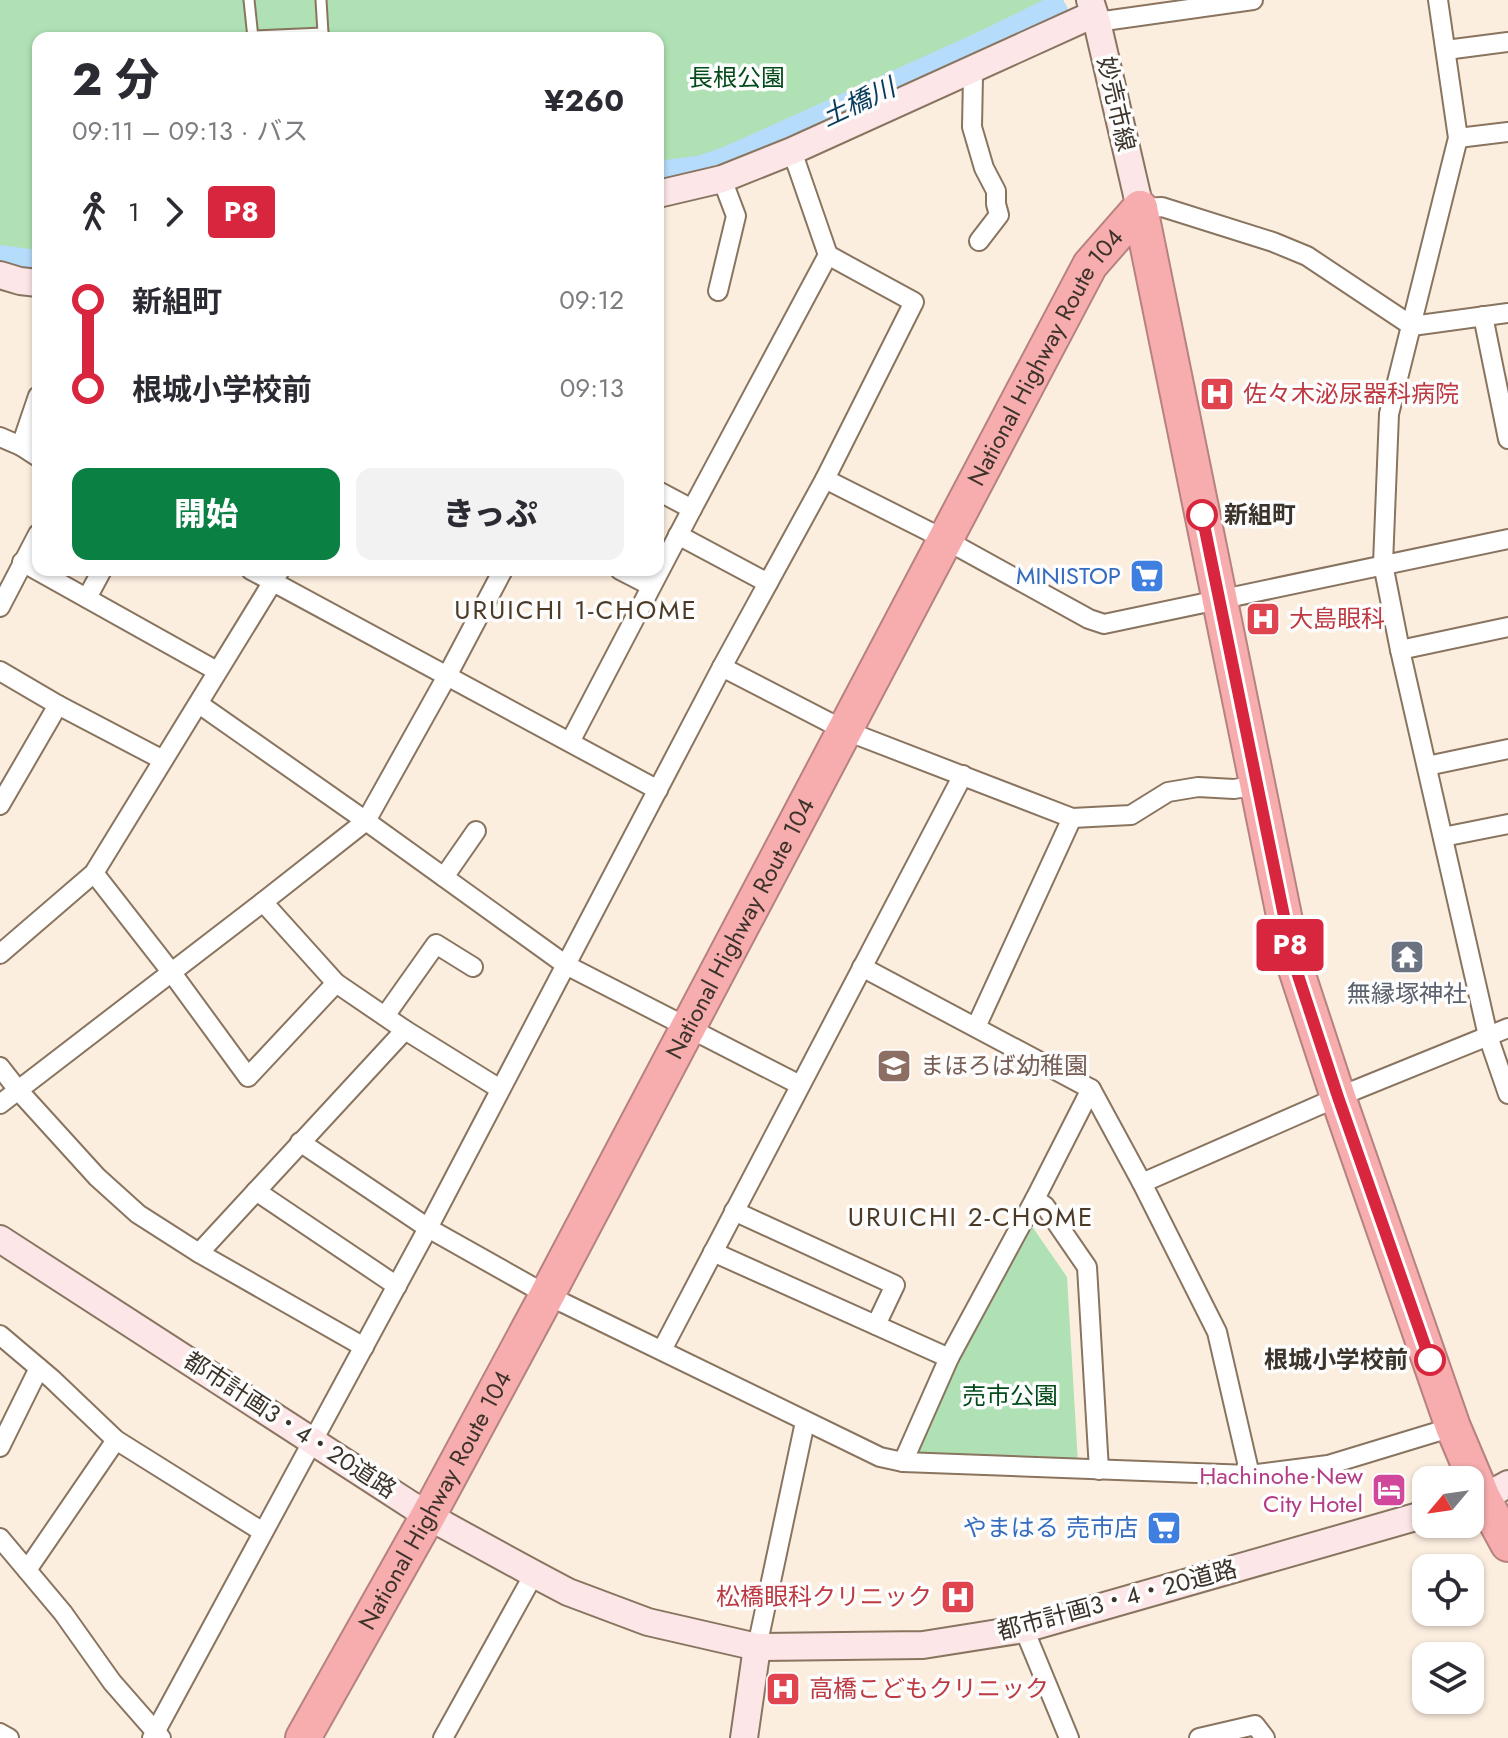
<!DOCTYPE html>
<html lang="ja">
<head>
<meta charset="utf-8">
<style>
	body { margin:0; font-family:Jost,"Noto Sans JP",sans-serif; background:#f2f2f3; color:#2b2b33; height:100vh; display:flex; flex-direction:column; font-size:30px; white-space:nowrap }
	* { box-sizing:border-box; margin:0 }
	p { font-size:26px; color:#7c7c81 }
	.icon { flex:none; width:44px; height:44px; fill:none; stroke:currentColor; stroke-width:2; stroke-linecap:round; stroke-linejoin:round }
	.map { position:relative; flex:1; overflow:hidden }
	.side { position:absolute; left:32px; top:32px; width:632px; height:544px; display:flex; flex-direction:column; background:#fff; border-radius:16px; box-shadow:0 2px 6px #0004 }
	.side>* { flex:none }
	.badge { padding:0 16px; border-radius:6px; font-size:28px; line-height:52px }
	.needle { width:52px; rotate:241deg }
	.tools { position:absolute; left:1412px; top:1466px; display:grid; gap:16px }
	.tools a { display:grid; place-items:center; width:72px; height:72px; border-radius:16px; background:#fff; box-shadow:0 2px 6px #0004; font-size:40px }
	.map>.badge { position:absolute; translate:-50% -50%; box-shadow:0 0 0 4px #fff }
	.legs { display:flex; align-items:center; gap:12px; height:88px; padding:0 40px; font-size:26px }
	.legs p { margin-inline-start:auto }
	.head { display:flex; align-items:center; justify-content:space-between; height:136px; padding:0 40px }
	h1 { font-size:44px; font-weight:800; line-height:60px }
	.action { display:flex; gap:16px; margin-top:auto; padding:16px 40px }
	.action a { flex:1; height:92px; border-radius:16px; background:#0b8043; color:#fff; font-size:32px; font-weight:800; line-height:92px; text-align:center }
	.action a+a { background:#f2f2f3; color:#2b2b33 }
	ul { padding:0 40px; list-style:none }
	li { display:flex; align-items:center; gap:28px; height:88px; font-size:30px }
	li i { display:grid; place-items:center; width:12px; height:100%; margin:0 10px; background:currentColor }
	li i::after { content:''; width:20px; height:20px; margin:-10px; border:6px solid; border-radius:50%; background:#fff }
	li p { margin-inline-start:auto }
	li:first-child i { background:linear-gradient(#0000 50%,currentColor 0) }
	li:last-child i { background:linear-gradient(currentColor 50%,#0000 0) }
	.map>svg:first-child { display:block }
</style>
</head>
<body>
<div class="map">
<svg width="1508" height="1738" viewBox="0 0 1508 1738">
	<rect width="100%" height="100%" fill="#fceedf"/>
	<g fill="#afe1b4">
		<path d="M0,0H1064L1062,10L1049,18L957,55L955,64L731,165L658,183V38H38V269L0,264Z"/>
		<path d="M1029,1222L1067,1277L1078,1463L913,1454L930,1412Z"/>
	</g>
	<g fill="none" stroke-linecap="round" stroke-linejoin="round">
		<g stroke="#b6dcfb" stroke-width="30">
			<path d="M658,176L703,170L729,161L988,44L1053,12"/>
			<path d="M0,260L38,265"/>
		</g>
		<g stroke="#89745f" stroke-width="13">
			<g id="lane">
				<path d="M249,0L253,38"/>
				<path d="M321,0L323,33"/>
				<path d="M253,36L323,33L325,38"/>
			</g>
		</g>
		<g stroke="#89745f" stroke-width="22">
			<g id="street">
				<path d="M1438,0L1458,138L1389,414L1383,564L1400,650L1488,1036L1508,1094"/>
				<path d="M1097,22L1253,0"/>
				<path d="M1446,50L1508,42"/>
				<path d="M971,70L973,76L972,127L984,168L996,191V204L999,215L979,241"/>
				<path d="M1458,138L1508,132"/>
				<path d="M1140,208L1162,207L1273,242L1307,256L1412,326L1508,313"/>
				<path d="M718,291L736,216L722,179"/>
				<path d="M1483,316L1508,439"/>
				<path d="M0,437L21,446L38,457"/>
				<path d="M21,446L38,396"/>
				<path d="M825,479L944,539L1089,619L1104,624L1508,539"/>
				<path d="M658,491L692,509"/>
				<path d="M678,535L768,583"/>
				<path d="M22,562L217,671"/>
				<path d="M251,570L658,790"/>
				<path d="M620,570L651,586"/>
				<path d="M87,598L102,570"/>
				<path d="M0,607L38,534"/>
				<path d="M1400,650L1508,627"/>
				<path d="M722,667L844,730L1072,818L976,1027"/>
				<path d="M0,671L58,705L163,760"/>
				<path d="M199,704L366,821L566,965L800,1085"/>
				<path d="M570,742L692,509L828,255L792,151"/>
				<path d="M1427,766L1508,749"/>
				<path d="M0,805L58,705"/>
				<path d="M1072,818L1131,815L1168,792L1198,787L1234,789L1258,785"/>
				<path d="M1443,837L1508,824"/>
				<path d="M94,873L172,973L248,1077L336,983"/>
				<path d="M444,877L476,831"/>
				<path d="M263,902L336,983L405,1030L500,1089"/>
				<path d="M0,954L94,873L280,570"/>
				<path d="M385,1016L436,944L473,967"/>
				<path d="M0,1067L18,1090L97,1177L138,1214L199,1253L364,1347"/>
				<path d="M0,1104L263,902L366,821L447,676L503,570"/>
				<path d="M300,1142L428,1228L547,1295L880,1457L903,1462L1250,1475L1217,1332L1142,1183L1091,1089L862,967"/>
				<path d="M1142,1183L1338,1097L1508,1028"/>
				<path d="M256,1191L397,1286"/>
				<path d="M1035,1199L1045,1206L1087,1267L1099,1470"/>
				<path d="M734,1211L895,1285L876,1325"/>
				<path d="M713,1252L949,1358"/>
				<path d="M199,1253L405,1030"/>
				<path d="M0,1335L52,1379L116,1440L263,1532"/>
				<path d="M662,1350L963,775"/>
				<path d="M0,1447L39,1368"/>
				<path d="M903,1462L949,1358L1035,1199L1091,1089"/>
				<path d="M1250,1475L1328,1465L1453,1427"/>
				<path d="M0,1538L63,1613L112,1682L161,1738"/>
				<path d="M27,1570L116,1440"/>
				<path d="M1024,1629L1069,1738"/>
				<path d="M757,1647L805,1422"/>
				<path d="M0,1733L9,1738"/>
				<path d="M152,1738L428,1228L722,667L825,479L914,302L828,255"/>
				<path d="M443,1738L534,1574"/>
				<path d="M1199,1738L1255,1725L1265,1738"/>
			</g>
		</g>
		<g stroke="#89745f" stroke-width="30">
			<g id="secondary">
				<path d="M1090,0L1097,22L1140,208"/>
				<path d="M658,194L722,179L792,151L1094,14"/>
				<path d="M0,275L20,281L38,283"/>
				<path d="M0,1239L428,1516L534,1574L568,1592L648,1622L757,1647L923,1645L1024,1629L1426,1514"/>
				<path d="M1470,1501L1483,1498L1508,1484"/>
				<path d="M744,1738L757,1647"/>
			</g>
		</g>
		<g stroke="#b68280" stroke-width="38">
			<g id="highway">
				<path d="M1140,208L1293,960L1338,1097L1453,1427L1483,1498L1508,1544"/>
				<path id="s1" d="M303,1738L428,1516L547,1295L1090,265L1140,208"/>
			</g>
		</g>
		<use href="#lane" stroke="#fff" stroke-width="9"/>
		<use href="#street" stroke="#fff" stroke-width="18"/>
		<use href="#secondary" stroke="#fde6e7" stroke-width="26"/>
		<use href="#highway" stroke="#f7acae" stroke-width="34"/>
	</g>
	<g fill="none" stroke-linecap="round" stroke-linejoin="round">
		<g stroke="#fff" stroke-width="18">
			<path id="line-1" d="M1202,515L1293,960L1338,1097L1430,1360"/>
		</g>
		<use href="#line-1" stroke="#d7263d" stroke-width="12"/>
	</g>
	<defs>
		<g id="hospital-square" transform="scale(1.8)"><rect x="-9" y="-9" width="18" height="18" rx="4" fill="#e0444e" stroke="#fdfdfd"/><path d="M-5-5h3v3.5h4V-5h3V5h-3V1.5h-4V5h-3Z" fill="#fff"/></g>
		<g id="supermarket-square" transform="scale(1.8)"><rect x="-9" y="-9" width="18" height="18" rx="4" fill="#3f7fe0" stroke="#fdfdfd"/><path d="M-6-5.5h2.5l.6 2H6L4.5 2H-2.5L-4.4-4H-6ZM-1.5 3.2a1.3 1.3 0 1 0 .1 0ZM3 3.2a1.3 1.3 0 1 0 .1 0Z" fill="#fff"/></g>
		<g id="temple-square" transform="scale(1.8)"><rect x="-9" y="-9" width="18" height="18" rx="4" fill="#6b7280" stroke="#fdfdfd"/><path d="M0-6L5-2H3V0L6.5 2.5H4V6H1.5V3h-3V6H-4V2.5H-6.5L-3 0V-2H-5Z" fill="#fff"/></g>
		<g id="school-square" transform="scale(1.8)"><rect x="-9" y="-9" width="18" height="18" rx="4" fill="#8d6e63" stroke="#fdfdfd"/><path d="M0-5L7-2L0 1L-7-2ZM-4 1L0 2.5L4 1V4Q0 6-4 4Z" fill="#fff"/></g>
		<g id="hotel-square" transform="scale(1.8)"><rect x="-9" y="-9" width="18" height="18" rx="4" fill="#d1479c" stroke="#fdfdfd"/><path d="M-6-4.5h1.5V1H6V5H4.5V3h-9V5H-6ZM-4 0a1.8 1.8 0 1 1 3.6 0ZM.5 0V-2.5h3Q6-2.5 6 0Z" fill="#fff"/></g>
	</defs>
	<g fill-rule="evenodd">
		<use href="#hospital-square" x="1217" y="394"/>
		<use href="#supermarket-square" x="1147" y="576"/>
		<use href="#hospital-square" x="1263" y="619"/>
		<use href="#temple-square" x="1407" y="957"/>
		<use href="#school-square" x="894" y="1066"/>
		<use href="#hotel-square" x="1389" y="1490"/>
		<use href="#supermarket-square" x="1164" y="1528"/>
		<use href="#hospital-square" x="958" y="1597"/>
		<use href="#hospital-square" x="783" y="1689"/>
	</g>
	<g fill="#fff" stroke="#d7263d" stroke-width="4">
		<circle cx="1202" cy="515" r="14"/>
		<circle cx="1430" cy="1360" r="14"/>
	</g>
	<g text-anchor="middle" stroke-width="7" stroke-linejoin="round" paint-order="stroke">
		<g font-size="24" fill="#034b1a" stroke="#fdfdfd">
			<text x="737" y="86">長根公園</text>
			<text x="1010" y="1404">売市公園</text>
		</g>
		<g font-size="24" fill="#3c332a" stroke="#fdfdfd">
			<text transform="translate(1116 104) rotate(77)" y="8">妙売市線</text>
			<text dy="8" stroke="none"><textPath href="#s1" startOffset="1568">National Highway Route 104</textPath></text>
			<text dy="8" stroke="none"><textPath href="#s1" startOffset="920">National Highway Route 104</textPath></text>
			<text transform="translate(290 1425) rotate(33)" y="8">都市計画3・4・20道路</text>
			<text dy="8" stroke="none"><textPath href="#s1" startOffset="272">National Highway Route 104</textPath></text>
			<text transform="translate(1117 1600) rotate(-15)" y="8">都市計画3・4・20道路</text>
		</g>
		<g font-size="24" fill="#be3a42" stroke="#fdfdfd" text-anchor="start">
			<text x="1243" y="402">佐々木泌尿器科病院</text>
			<text x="1289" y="627">大島眼科</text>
			<text x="932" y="1605" text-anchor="end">松橋眼科クリニック</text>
			<text x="809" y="1697">高橋こどもクリニック</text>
		</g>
		<g font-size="24" font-weight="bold" fill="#3c332a" stroke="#fdfdfd" text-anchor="start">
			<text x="1224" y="523">新組町</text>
			<text x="1408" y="1368" text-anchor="end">根城小学校前</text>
		</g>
		<g font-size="24" fill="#366cbe" stroke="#fdfdfd" text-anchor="end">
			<text x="1121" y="584">MINISTOP</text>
			<text x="1138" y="1536">やまはる 売市店</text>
		</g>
		<g font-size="24" fill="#5b616d" stroke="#fdfdfd">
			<text x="1407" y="1002">無縁塚神社</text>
		</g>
		<g font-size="24" fill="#785e54" stroke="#fdfdfd" text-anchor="start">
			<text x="920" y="1074">まほろば幼稚園</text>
		</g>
		<g font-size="24" fill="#b23c85" stroke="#fdfdfd" text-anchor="end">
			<text x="1363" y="1484">Hachinohe New<tspan x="1363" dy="28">City Hotel</tspan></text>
		</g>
		<g font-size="26" font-style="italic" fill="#063b5c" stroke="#fdfdfd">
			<text transform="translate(858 102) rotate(-25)" y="9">土橋川</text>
		</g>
		<g font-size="26" letter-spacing="2" fill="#4c3a26" stroke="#fdfdfd">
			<text x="576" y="619">URUICHI 1-CHOME</text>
			<text x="971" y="1226">URUICHI 2-CHOME</text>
		</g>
	</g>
</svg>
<div class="tools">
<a><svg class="needle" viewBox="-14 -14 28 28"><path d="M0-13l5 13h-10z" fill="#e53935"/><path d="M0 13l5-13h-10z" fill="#7c7c81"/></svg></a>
<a><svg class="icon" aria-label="locate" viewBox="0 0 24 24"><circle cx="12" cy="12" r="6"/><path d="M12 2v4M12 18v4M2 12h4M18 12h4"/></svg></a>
<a><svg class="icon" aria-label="layers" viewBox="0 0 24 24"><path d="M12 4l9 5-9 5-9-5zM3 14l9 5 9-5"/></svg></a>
</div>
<b class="badge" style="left:1290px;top:945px;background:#d7263d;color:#fff">P8</b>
<section class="side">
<div class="head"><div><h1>2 分</h1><p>09:11 – 09:13 · バス</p></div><b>¥260</b></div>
<div class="legs"><svg class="icon" aria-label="walk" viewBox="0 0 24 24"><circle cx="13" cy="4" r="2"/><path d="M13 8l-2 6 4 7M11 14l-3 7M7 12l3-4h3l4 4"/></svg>1<svg class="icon" aria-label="forward" viewBox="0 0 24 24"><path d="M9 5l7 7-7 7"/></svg><b class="badge" style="background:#d7263d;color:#fff">P8</b></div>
<ul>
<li><i style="color:#d7263d"></i><b>新組町</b><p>09:12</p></li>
<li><i style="color:#d7263d"></i><b>根城小学校前</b><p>09:13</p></li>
</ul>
<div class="action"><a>開始</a><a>きっぷ</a></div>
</section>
</div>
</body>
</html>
